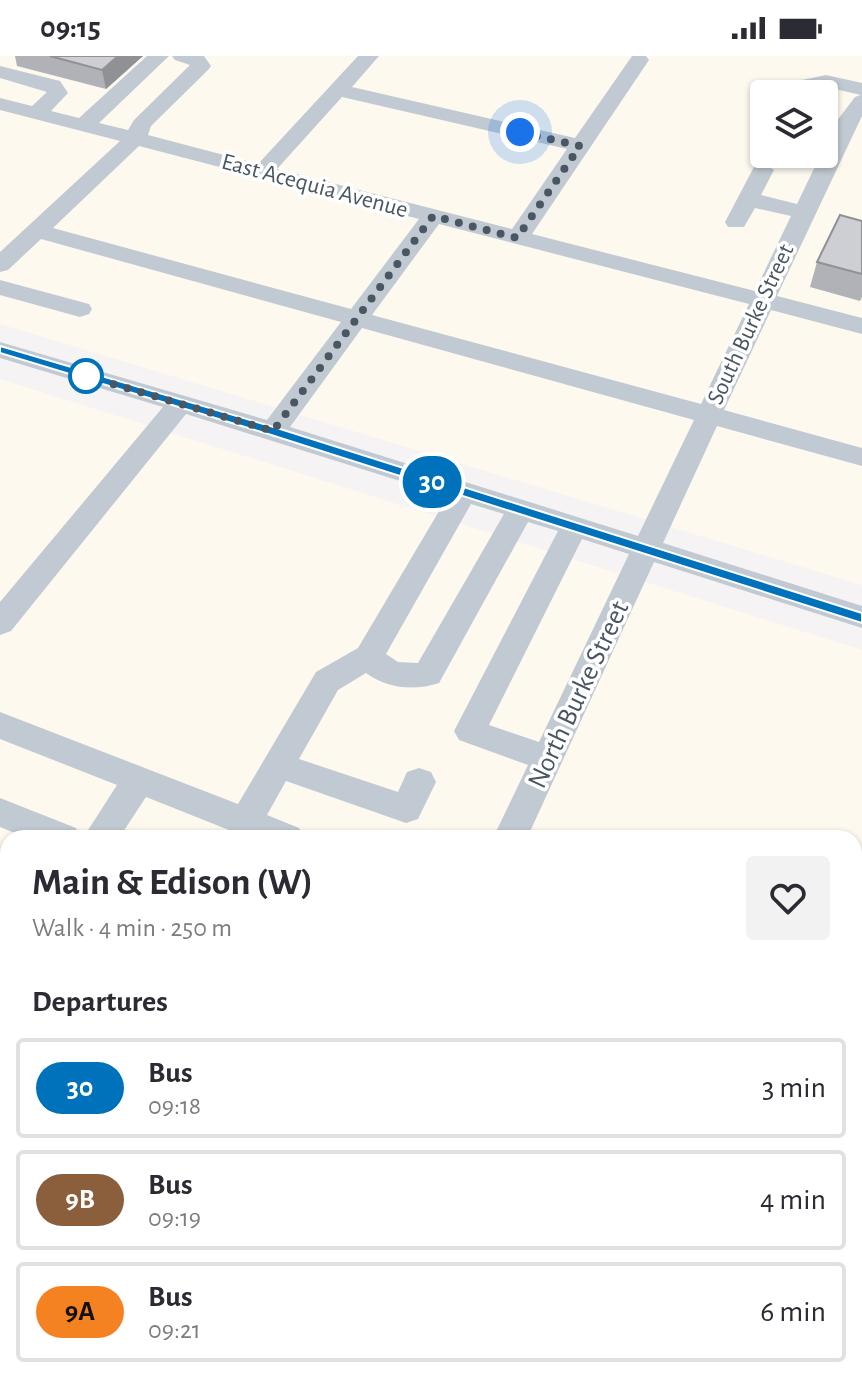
<!DOCTYPE html>
<html lang="en">
<head>
<meta charset="utf-8">
<style>
	body { margin:0; font-family:"Alegreya Sans",sans-serif; background:#f2f2f3; color:#2b2b33; height:100vh; display:flex; flex-direction:column; font-size:30px; white-space:nowrap }
	* { box-sizing:border-box; margin:0 }
	p { font-size:26px; color:#7c7c81 }
	.icon { flex:none; width:44px; height:44px; fill:none; stroke:currentColor; stroke-width:2; stroke-linecap:round; stroke-linejoin:round }
	.map { position:relative; flex:1; overflow:hidden }
	.panel { position:absolute; left:0px; top:774px; width:862px; height:562px; display:flex; flex-direction:column; background:#fff; border-radius:24px 24px 0 0; box-shadow:0 2px 6px #0004 }
	.panel>* { flex:none }
	.badge { padding:0 16px; border-radius:26px; font-size:28px; line-height:52px }
	.fabs { position:absolute; left:750px; top:24px; display:grid; gap:16px }
	.fabs a { display:grid; place-items:center; width:88px; height:88px; border-radius:8px; background:#fff; box-shadow:0 2px 6px #0004; font-size:40px }
	.you { position:absolute; width:40px; height:40px; margin:-20px; border:6px solid #fff; border-radius:50%; background:#1a73e8; box-shadow:0 0 0 12px #1a73e833 }
	.map>.badge { position:absolute; translate:-50% -50%; box-shadow:0 0 0 4px #fff }
	h2 { padding:0 32px; font-size:30px; line-height:72px }
	.round { display:grid; place-items:center; flex:none; width:84px; height:84px; border-radius:8px; background:#f2f2f3 }
	.headline { display:flex; align-items:center; justify-content:space-between; height:136px; padding:0 32px }
	h1 { font-size:38px; font-weight:700; line-height:60px }
	ul { padding:0; list-style:none }
	li { display:flex; align-items:center; gap:24px; height:100px; margin:0 16px 12px; padding:0 16px; border:4px solid #e1e1e2; border-radius:8px }
	li div { flex:1 }
	li b { display:block; font-size:30px }
	li em { font-style:normal }
	li .badge { min-width:88px; font-weight:700; text-align:center }
	.status { display:flex; justify-content:space-between; align-items:center; height:56px; padding:0 40px; background:#fff; direction:ltr }
	.status svg { height:22px; fill:currentColor }
	.map>svg:first-child { display:block }
</style>
</head>
<body>
<div class="status"><b>09:15</b><svg viewBox="0 0 49 12"><path d="M0 12V9h3v3zM5 12V6h3v6zM10 12V3h3v9zM15 12V0h3v12zM26 1h20v11H26zM47 4h2v5h-2z"/></svg></div>
<div class="map">
<svg width="862" height="1335" viewBox="0 0 862 1335">
	<rect width="100%" height="100%" fill="#f5f3f3"/>
	<g fill="#fdf9ef" fill-rule="evenodd">
		<path d="M0,0H862V529L0,268ZM764,38H824V98H764Z"/>
		<path d="M0,323L862,594V1335H0ZM8,782H854V1328H8Z"/>
	</g>
	<g fill="none" stroke-linecap="round" stroke-linejoin="round">
		<path fill="#90daee" fill-rule="evenodd" d="M777,1328H799L803,1330L805,1335H783L779,1333Z"/>
		<g stroke="#7ad0a6" stroke-width="6" stroke-dasharray="7 5" stroke-linecap="butt">
			<path d="M467,1328L481,1335"/>
			<path d="M377,1335L399,1328"/>
		</g>
		<g fill="#c1cad2" fill-rule="evenodd">
			<path d="M147,0H169L99,67L128,74L134,64L190,9L175,4L172,0H204L211,10L208,14L151,70L148,79L258,108L358,0H379L352,31L575,82L632,0H646L649,4L532,178L755,235L791,160L755,152L744,171H728L725,166L755,109L763,107L774,114L761,139L797,148L821,98H824L836,66L855,41L861,39L826,31L817,33L814,38H794L802,24L826,19L862,27V60L777,240L862,262V278L771,254L724,354L862,392V410L717,370L663,487L862,550V572L654,506L527,782H493L528,709L459,684L454,675L558,475L528,466L439,627C414,635 388,633 366,617L338,634L299,703L398,736L407,716L419,712L431,716L436,726L418,763L406,767L286,725L267,759L299,772L304,782H249L146,741L119,782H83L117,729L0,683V656L238,748L316,616L358,592L448,440L186,358L11,575L0,579V546L163,351L0,302V286L267,364L341,266L41,183L8,214L0,216V196L120,85L0,54V42L32,50L47,36L0,22V10L60,25L68,37L51,55L79,62ZM342,41L567,93L512,173L277,113ZM139,90L419,163L351,253L53,172ZM439,168L749,248L701,348L372,259ZM362,272L694,364L638,480L290,371ZM471,448L504,458L418,607L398,606L386,598ZM582,483L629,498L539,686L489,669Z"/>
			<path d="M0,224L89,248L92,253L89,258L80,261L0,239Z"/>
			<path d="M0,742L76,772L81,782H27L0,771Z"/>
			<path d="M854,986L862,989V1025L854,1022Z"/>
			<path d="M254,1328H298L295,1335H251Z"/>
		</g>
		<g stroke="#b5b8bd" stroke-width="7">
			<path d="M0,1208L8,1215"/>
			<path d="M141,1328L151,1335"/>
		</g>
	</g>
	<g fill="#b0b2b7">
		<path d="M15,0H143L106,33L17,10Z"/>
		<path d="M862,165V241L860,245L810,231L817,206Z"/>
	</g>
	<path fill="#909195" d="M118,0H143L106,33L102,14Z"/>
	<g fill="#cdcfd5" stroke="#909195" stroke-width="2">
		<path d="M50,0H118L102,14Z"/>
		<path d="M840,159L862,165V218L817,206Z"/>
	</g>
	<path fill="#0072bc" stroke="#fff" stroke-width="2" d="M0,290L277,372L862,557V567L268,378L0,297Z"/>
	<g fill="none" stroke-linecap="round" stroke-linejoin="round">
		<path stroke="#4a5661" stroke-width="8" stroke-dasharray="0 14.4" d="M86,320L273,375L433,160L517,182L580,90L520,76"/>
	</g>
	<circle fill="#fff" stroke="#0072bc" stroke-width="4" cx="86" cy="320" r="16"/>
	<g text-anchor="middle" stroke-width="7" stroke-linejoin="round" paint-order="stroke">
		<g font-size="24" fill="#4a5661" stroke="#fff">
			<text transform="translate(315 129) rotate(15)" y="8">East Acequia Avenue</text>
			<text transform="translate(750 268) rotate(-65)" y="8">South Burke Street</text>
		</g>
		<g font-size="28" fill="#4a5661" stroke="#fff">
			<text transform="translate(577 638) rotate(-65)" y="10">North Burke Street</text>
		</g>
	</g>
</svg>
<div class="fabs">
<a><svg class="icon" aria-label="layers" viewBox="0 0 24 24"><path d="M12 4l9 5-9 5-9-5zM3 14l9 5 9-5"/></svg></a>
</div>
<div class="you" style="left:520px;top:76px"></div>
<b class="badge" style="left:432px;top:426px;background:#0072bc;color:#fff">30</b>
<section class="panel">
<div class="headline"><div><h1>Main &amp; Edison (W)</h1><p>Walk · 4 min · 250 m</p></div><a class="round"><svg class="icon" aria-label="heart" viewBox="0 0 24 24"><path d="M12 20l-8-8c-3-5 5-10 8-4 3-6 11-1 8 4z"/></svg></a></div>
<h2>Departures</h2>
<ul>
<li><span class="badge" style="background:#0072bc;color:#fff">30</span><div><b>Bus</b><p>09:18</p></div><em>3 min</em></li>
<li><span class="badge" style="background:#8b5e3c;color:#fff">9B</span><div><b>Bus</b><p>09:19</p></div><em>4 min</em></li>
<li><span class="badge" style="background:#f58220;color:#111">9A</span><div><b>Bus</b><p>09:21</p></div><em>6 min</em></li>
</ul>
</section>
</div>
</body>
</html>
